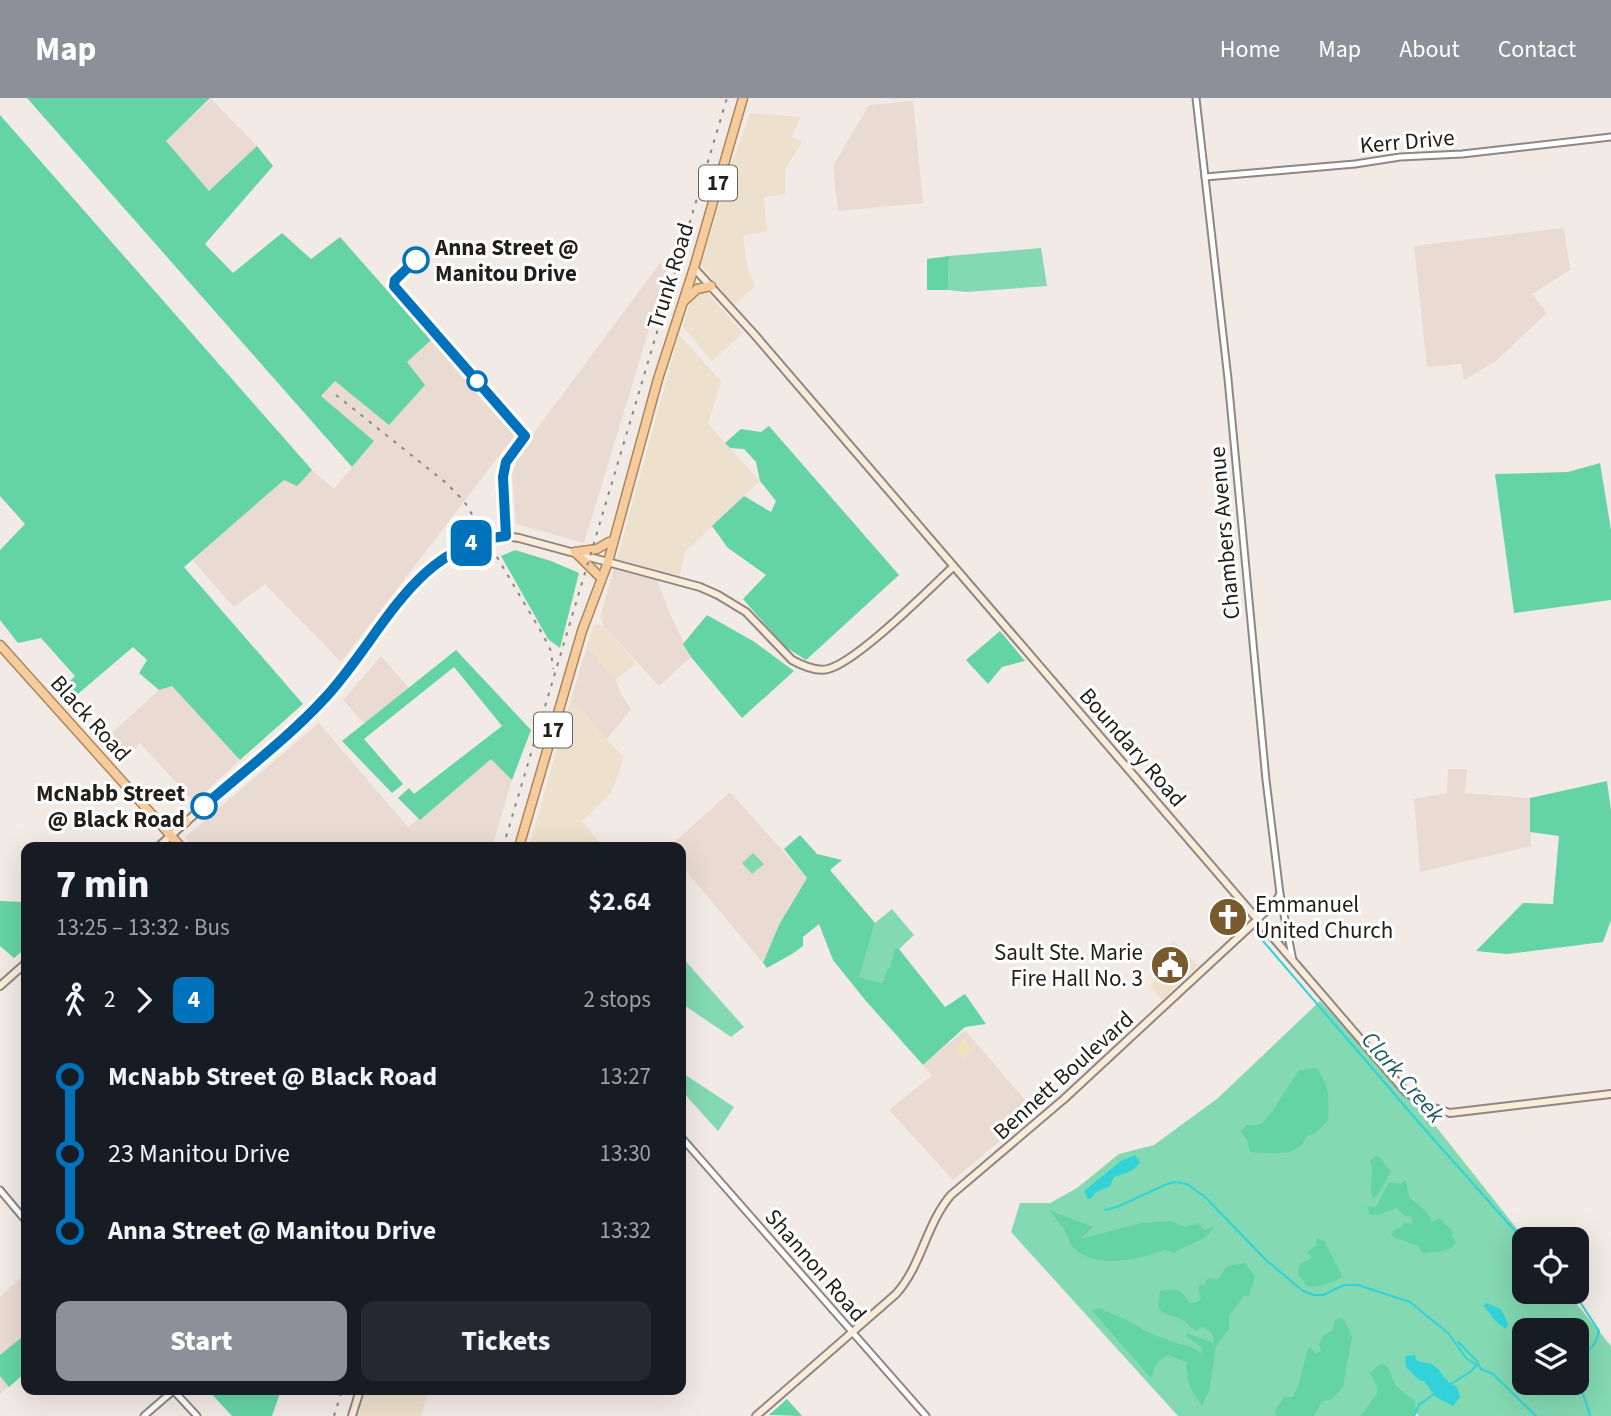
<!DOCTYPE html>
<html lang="en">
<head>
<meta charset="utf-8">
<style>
	body { margin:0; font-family:"Source Sans 3",sans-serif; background:#242831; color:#f1f3f6; height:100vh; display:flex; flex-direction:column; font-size:26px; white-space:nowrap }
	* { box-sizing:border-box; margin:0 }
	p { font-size:23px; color:#9ea1a6 }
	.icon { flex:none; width:38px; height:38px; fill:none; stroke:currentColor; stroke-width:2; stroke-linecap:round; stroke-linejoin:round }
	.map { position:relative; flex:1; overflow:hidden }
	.side { position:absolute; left:21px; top:744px; width:665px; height:553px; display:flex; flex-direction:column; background:#171b24; border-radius:14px; box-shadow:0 7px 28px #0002 }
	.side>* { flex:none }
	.badge { padding:0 14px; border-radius:10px; font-size:24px; line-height:46px }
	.fabs { position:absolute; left:1512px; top:1129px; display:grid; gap:14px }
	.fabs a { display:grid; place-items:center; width:77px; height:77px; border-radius:14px; background:#171b24; box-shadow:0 7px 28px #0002; font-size:35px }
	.map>.badge { position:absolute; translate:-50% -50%; box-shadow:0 0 0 4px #fff }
	.legs { display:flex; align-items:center; gap:10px; height:77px; padding:0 35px; font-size:23px }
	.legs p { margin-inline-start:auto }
	.overview { display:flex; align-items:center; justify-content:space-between; height:119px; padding:0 35px }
	h1 { font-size:38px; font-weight:800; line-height:52px }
	.primary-button { display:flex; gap:14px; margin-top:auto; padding:14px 35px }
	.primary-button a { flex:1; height:80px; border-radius:14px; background:#8c9099; color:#fff; font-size:28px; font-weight:800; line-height:80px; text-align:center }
	.primary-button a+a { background:#242831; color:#f1f3f6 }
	ul { padding:0 35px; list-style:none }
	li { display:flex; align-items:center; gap:24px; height:77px; font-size:26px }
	li i { display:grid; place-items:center; width:10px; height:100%; margin:0 9px; background:currentColor }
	li i::after { content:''; width:18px; height:18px; margin:-9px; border:5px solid; border-radius:50%; background:#171b24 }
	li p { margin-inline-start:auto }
	li:first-child i { background:linear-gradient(#0000 50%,currentColor 0) }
	li:last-child i { background:linear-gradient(currentColor 50%,#0000 0) }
	header { display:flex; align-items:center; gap:42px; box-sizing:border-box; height:98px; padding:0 35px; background:#8c9099; color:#fff }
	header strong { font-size:33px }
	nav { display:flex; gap:38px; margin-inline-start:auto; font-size:24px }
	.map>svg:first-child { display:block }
</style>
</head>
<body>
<header>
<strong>Map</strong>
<nav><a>Home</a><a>Map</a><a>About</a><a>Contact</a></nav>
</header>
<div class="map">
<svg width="1611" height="1318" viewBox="0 0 1611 1318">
	<rect width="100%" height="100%" fill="#f2eae5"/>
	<g fill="#ede0cc">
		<path d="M750,15L801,19L791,39L802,44L785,72V96L764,99L767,133L743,138L748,172L755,188L734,207L701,168L728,77Z"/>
		<path d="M704,191L743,235L712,263L683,229L693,195Z"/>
		<path d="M679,237L721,283L708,326L760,383L685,454L680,478L617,461Z"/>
		<path d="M594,526L604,528L636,565L616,582L587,549Z"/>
		<path d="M571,601L624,660L611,695L582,723L603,749H529Z"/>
		<path d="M1173,842L1198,868L1162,902L1151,890Z"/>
		<path d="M365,1292H429L421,1318H358Z"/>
	</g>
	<g fill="#eadbd2">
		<path d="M211,1L257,48L209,94L166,43Z"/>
		<path d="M913,3L923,105L838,113L833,68L869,7Z"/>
		<path d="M1564,130L1570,172L1532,196L1547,215L1496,263L1464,282L1461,266L1427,269L1414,148Z"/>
		<path d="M660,165L667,172L584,445L516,426L512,377L519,355Z"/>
		<path d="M431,242L515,337L341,564L265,486L234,509L192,462L284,382L297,387L312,372L334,391L374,343L320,298L334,283L406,264Z"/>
		<path d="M614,471L657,482L670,516L691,559L659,588L604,528L600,519Z"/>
		<path d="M587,549L616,582L622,598L631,611L607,641L571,601Z"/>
		<path d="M381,558L409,590L364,625L343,602Z"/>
		<path d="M172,588L240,662L194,704L140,645L118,664L102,644L159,592Z"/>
		<path d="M319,625L408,729L492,660L512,682L492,749H193L185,739Z"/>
		<path d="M1448,671H1467L1465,695L1530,700L1531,748L1420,774L1414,701L1447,695Z"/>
		<path d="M730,694L807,780L763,865L681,767V749H669Z"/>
		<path d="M965,932L1026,1003L997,1027L1006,1038L953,1082L889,1012L932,977L923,967Z"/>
		<path d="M26,1175V1274L0,1296V1199Z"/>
	</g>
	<g fill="#83d9b1" fill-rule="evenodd">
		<path d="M1041,150L1047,188L966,194L948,192L949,158Z"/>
		<path d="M753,755L764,766L752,776L742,765Z"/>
		<path d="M892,811L914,837L899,851L894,852L890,869L887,871L882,885L858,879L875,825Z"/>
		<path d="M681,858L744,929L731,939L681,905Z"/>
		<path d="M1320,903L1430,1021L1525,1141L1524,1194H1567L1611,1248V1318H1419L1416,1315L1413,1318H1178L1011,1134L1020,1105H1050L1077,1090L1119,1056L1154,1047L1218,1000ZM1524,1232H1577V1284H1524Z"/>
		<path d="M681,974L734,1009L718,1033L681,992Z"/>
	</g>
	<g fill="#65d4a4">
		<path d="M27,0H210L166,43L209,93L257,48L273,68L205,146L233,175L282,135L311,161L340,139L431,242L407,264L425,287L389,327L335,283L321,298L374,343L352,369Z"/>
		<path d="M0,17L312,372L297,388L284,382L184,469L303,606L240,662L172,588L159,592L139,575L147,562L133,549L65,607L58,595L75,578L41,540L18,545L0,522V452L25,426L0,398Z"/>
		<path d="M949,158L948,192H927V161Z"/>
		<path d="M769,328L899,477L806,562L784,548L743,501L766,477L728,450L712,428L744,398L771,414L776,403L760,383L756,364L744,351L730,350L725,345L741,331L761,334Z"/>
		<path d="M1600,365L1611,432V502L1514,515L1495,376L1568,374Z"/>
		<path d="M515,452L551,463L579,475L560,550L548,541L501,458Z"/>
		<path d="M707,517L753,543L794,573L742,620L691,559L683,546Z"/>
		<path d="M1000,533L1025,563L1002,569L988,586L966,562Z"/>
		<path d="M456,552L531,632L512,682L491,661L420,722L398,700L409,690L414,696L502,628L454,569L364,641L403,686L392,695L342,643Z"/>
		<path d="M1607,683L1611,713V822L1603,844L1507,856L1476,853L1523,805L1553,806L1559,738L1530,734V700Z"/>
		<path d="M800,737L817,756L842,762L830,772L875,825L859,879L882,885L887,871L890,869L894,851H899L945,909L965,896L986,926L965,929L923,967L866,903L833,862L819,826L803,839V848L792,856L767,870L763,865L779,827L807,780L784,751Z"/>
		<path d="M0,803L26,804V850L14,860L0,848Z"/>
		<path d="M1316,970C1330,986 1329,1002 1328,1023L1315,1035L1306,1039C1299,1061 1268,1055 1250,1054L1247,1042L1241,1033L1246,1027C1247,1027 1257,1027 1258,1027C1271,1022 1288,985 1300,972Z"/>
		<path d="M1377,1057C1384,1062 1384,1069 1391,1073L1379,1095L1373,1101C1368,1088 1375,1075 1370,1063Z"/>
		<path d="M1406,1082L1409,1099L1426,1113L1432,1124L1439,1120L1453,1134L1452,1138L1456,1145C1448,1156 1434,1153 1422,1155L1417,1147C1408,1146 1403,1141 1395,1140L1391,1136L1395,1131L1402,1129L1404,1124L1413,1126L1411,1118H1404L1397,1110L1378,1117H1370L1367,1108L1376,1109L1389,1084L1401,1086Z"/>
		<path d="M1049,1112L1093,1129L1080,1141L1141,1125L1171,1123L1185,1129L1199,1125L1204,1132L1215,1128C1202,1146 1192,1143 1174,1155L1165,1152C1139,1161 1094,1173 1072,1148C1069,1144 1068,1138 1065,1133C1061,1126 1054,1119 1049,1112Z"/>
		<path d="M1317,1140L1324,1143L1342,1177L1341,1180C1331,1185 1319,1190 1307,1188L1298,1176L1300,1166L1312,1160L1307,1154L1316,1148Z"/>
		<path d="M1245,1165L1255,1178L1249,1198H1244L1229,1218V1231L1216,1248L1210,1290L1202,1308L1189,1288L1186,1264L1168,1257C1156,1263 1154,1268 1152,1281L1092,1213L1098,1210L1127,1222L1147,1234L1179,1246L1191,1249L1202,1255V1250L1186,1238L1187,1235L1213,1245L1214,1239L1210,1233L1201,1229L1196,1233C1191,1230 1186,1224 1181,1221C1171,1216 1169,1220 1158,1210L1160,1193C1176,1190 1182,1190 1189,1205H1195L1201,1201L1198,1190L1200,1186L1204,1188L1208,1180L1218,1181L1227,1168Z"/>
		<path d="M1343,1220L1352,1239L1343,1289L1332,1301L1322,1304L1314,1318H1276L1275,1313L1284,1299H1292C1301,1290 1303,1263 1309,1249L1316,1255L1321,1253L1319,1246L1322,1239L1333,1232L1335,1222Z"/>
		<path d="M26,1236V1274L9,1289L0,1278V1257Z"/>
		<path d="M1381,1265L1388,1269L1396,1288L1415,1303L1416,1314L1413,1318H1360C1368,1311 1369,1303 1377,1297V1289L1370,1275Z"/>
		<path d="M208,1292H281L272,1318H232Z"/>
		<path d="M787,1301L802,1318L769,1317Z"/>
	</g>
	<path fill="#ece2bd" d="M961,942H967L966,945L973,952L963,961L954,951L961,945Z"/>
	<g fill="#32d2d9">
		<path d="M1135,1057L1140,1064C1133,1075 1124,1075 1114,1079L1110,1088L1096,1094L1090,1101L1087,1100L1084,1093L1121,1063Z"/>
		<path d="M1487,1205L1501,1211L1508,1226L1506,1231C1493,1224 1492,1216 1483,1208Z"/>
		<path d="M1416,1257L1415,1261C1421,1265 1425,1264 1431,1266C1442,1270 1442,1283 1457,1289L1460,1299L1453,1308L1436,1299L1424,1283L1419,1282L1406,1269L1405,1258Z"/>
	</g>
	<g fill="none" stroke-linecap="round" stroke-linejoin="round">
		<g stroke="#32d2d9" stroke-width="2">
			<path d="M1257,836L1421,1027L1524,1143"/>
			<path d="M1105,1112L1117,1109L1167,1086L1175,1084L1187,1086L1205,1099L1266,1162L1303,1193L1314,1197H1323L1344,1187H1358L1410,1204L1448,1235L1466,1260L1477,1267L1470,1274L1449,1287"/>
			<path d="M1570,1194L1580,1204L1599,1233C1595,1252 1588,1248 1582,1262C1573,1281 1586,1300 1590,1318"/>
			<path d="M1458,1244L1476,1262L1481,1271L1493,1276L1536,1318"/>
			<path d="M1414,1318L1419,1307L1435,1295"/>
		</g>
		<g stroke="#8e8783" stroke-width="9">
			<g id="tertiary">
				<path d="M1196,0L1228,281L1266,682L1280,796L1293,863"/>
				<path d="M1205,79L1355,66L1400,59L1462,56L1611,39"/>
				<path d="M1257,822L1273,807L1280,796"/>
				<path d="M681,1039L926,1318"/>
				<path d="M0,1092L26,1123"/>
				<path d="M173,1292L197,1318"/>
				<path d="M144,1318L174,1292"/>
			</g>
		</g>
		<g stroke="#8e8783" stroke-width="10">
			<g id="secondary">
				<path d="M694,170L754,236L1405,993L1427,1008L1450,1015L1611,996"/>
				<path d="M158,749L326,599L422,476L452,453L479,442L505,438L519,440L700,489L718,497L746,514L792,562C803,568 816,574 828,571C858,563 927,493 953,469"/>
				<path d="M0,888L26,865"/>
				<path d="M352,1318L360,1292"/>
				<path d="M756,1318L896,1196C922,1167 926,1126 951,1097L1064,1001L1257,822"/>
			</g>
		</g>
		<g stroke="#aa8760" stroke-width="11">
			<g id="trunk">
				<path d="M684,203L697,191L711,188"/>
				<path d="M575,454L597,451L609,444"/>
				<path d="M575,454L598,477"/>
				<path d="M0,547L181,749"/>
				<path d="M161,726L186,724"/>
				<path d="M519,749L582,533L608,464L658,281L694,170L743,0"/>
			</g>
		</g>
		<use href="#tertiary" stroke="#fff" stroke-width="5"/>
		<use href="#secondary" stroke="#fbecda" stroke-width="6"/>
		<use href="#trunk" stroke="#f6cc9c" stroke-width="8"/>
		<g stroke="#8c8783" stroke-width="2" stroke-dasharray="3.5 7" stroke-linecap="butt">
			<path d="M336,297L445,384L464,403L543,537L551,553L553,571"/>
			<path d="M503,749L727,0"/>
			<path d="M334,1318L342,1292"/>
		</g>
	</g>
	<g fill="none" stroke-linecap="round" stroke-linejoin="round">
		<g stroke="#fff" stroke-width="16">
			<path id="line-1" d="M204,708C244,673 288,640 324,601C381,541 413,447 506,438L503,379L506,364L525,338L394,188L395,182L416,162"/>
		</g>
		<use href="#line-1" stroke="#0072bc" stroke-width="10"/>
	</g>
	<defs>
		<g id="church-disc" transform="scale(2.0125)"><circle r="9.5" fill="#795a2f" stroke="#fff"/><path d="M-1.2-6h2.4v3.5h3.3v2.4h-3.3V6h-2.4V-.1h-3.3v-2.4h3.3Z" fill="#fff"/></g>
		<g id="civic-disc" transform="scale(2.0125)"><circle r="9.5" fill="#795a2f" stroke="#fff"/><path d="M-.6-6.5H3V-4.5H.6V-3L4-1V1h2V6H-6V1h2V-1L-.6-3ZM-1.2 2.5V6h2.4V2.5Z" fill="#fff"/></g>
	</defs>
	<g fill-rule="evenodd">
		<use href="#church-disc" x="1228" y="819"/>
		<use href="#civic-disc" x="1170" y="867"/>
	</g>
	<g fill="#fff" stroke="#0072bc" stroke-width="3.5">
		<circle cx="416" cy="162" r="12"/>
		<circle cx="477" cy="283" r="9"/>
		<circle cx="204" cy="708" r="12"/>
	</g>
	<g text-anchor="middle" stroke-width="6" stroke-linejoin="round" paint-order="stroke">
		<g fill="#fff" stroke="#646260" stroke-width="2">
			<rect x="699" y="67.5" width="38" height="35" rx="5"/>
			<rect x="534" y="614.5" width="38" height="35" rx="5"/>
		</g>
		<g font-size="21" font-weight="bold" fill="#211e1c">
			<text x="718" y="92">17</text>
			<text x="553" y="639">17</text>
		</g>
		<g font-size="23" fill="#211e1c" stroke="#fff">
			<text transform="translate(1407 43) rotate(-5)" y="8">Kerr Drive</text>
			<text transform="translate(670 178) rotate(-73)" y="8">Trunk Road</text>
			<text transform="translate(1224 435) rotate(-95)" y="8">Chambers Avenue</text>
			<text transform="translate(91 620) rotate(48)" y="8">Black Road</text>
			<text transform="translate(1133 649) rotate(49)" y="8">Boundary Road</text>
			<text transform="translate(1063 977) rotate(-42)" y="8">Bennett Boulevard</text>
			<text transform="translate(816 1167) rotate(49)" y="8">Shannon Road</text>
		</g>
		<g font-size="23" font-weight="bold" fill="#211e1c" stroke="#fff" text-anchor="start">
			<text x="435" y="157">Anna Street @<tspan x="435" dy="26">Manitou Drive</tspan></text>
			<text x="185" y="703" text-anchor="end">McNabb Street<tspan x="185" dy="26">@ Black Road</tspan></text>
		</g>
		<g font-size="23" fill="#211e1c" stroke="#fff" text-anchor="start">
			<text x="1255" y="814">Emmanuel<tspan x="1255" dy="26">United Church</tspan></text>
			<text x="1143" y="862" text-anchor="end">Sault Ste. Marie<tspan x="1143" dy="26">Fire Hall No. 3</tspan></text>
		</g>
		<g font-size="24" font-style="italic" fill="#225f62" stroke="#fff">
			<text transform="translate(1403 979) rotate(49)" y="8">Clark Creek</text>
		</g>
	</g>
</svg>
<div class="fabs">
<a><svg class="icon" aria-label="locate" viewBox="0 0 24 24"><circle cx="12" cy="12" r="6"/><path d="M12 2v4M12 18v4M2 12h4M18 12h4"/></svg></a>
<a><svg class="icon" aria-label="layers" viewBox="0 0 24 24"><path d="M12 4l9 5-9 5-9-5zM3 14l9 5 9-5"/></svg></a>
</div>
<b class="badge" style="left:471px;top:445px;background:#0072bc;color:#fff">4</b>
<section class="side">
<div class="overview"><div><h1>7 min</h1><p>13:25 – 13:32 · Bus</p></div><b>$2.64</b></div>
<div class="legs"><svg class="icon" aria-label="walk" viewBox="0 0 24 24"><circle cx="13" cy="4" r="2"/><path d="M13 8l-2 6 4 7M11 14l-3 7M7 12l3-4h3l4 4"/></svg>2<svg class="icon" aria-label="forward" viewBox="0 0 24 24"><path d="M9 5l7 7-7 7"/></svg><b class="badge" style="background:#0072bc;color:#fff">4</b><p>2 stops</p></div>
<ul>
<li><i style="color:#0072bc"></i><b>McNabb Street @ Black Road</b><p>13:27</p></li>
<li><i style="color:#0072bc"></i><span>23 Manitou Drive</span><p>13:30</p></li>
<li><i style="color:#0072bc"></i><b>Anna Street @ Manitou Drive</b><p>13:32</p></li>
</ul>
<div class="primary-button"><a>Start</a><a>Tickets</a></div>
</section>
</div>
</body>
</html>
